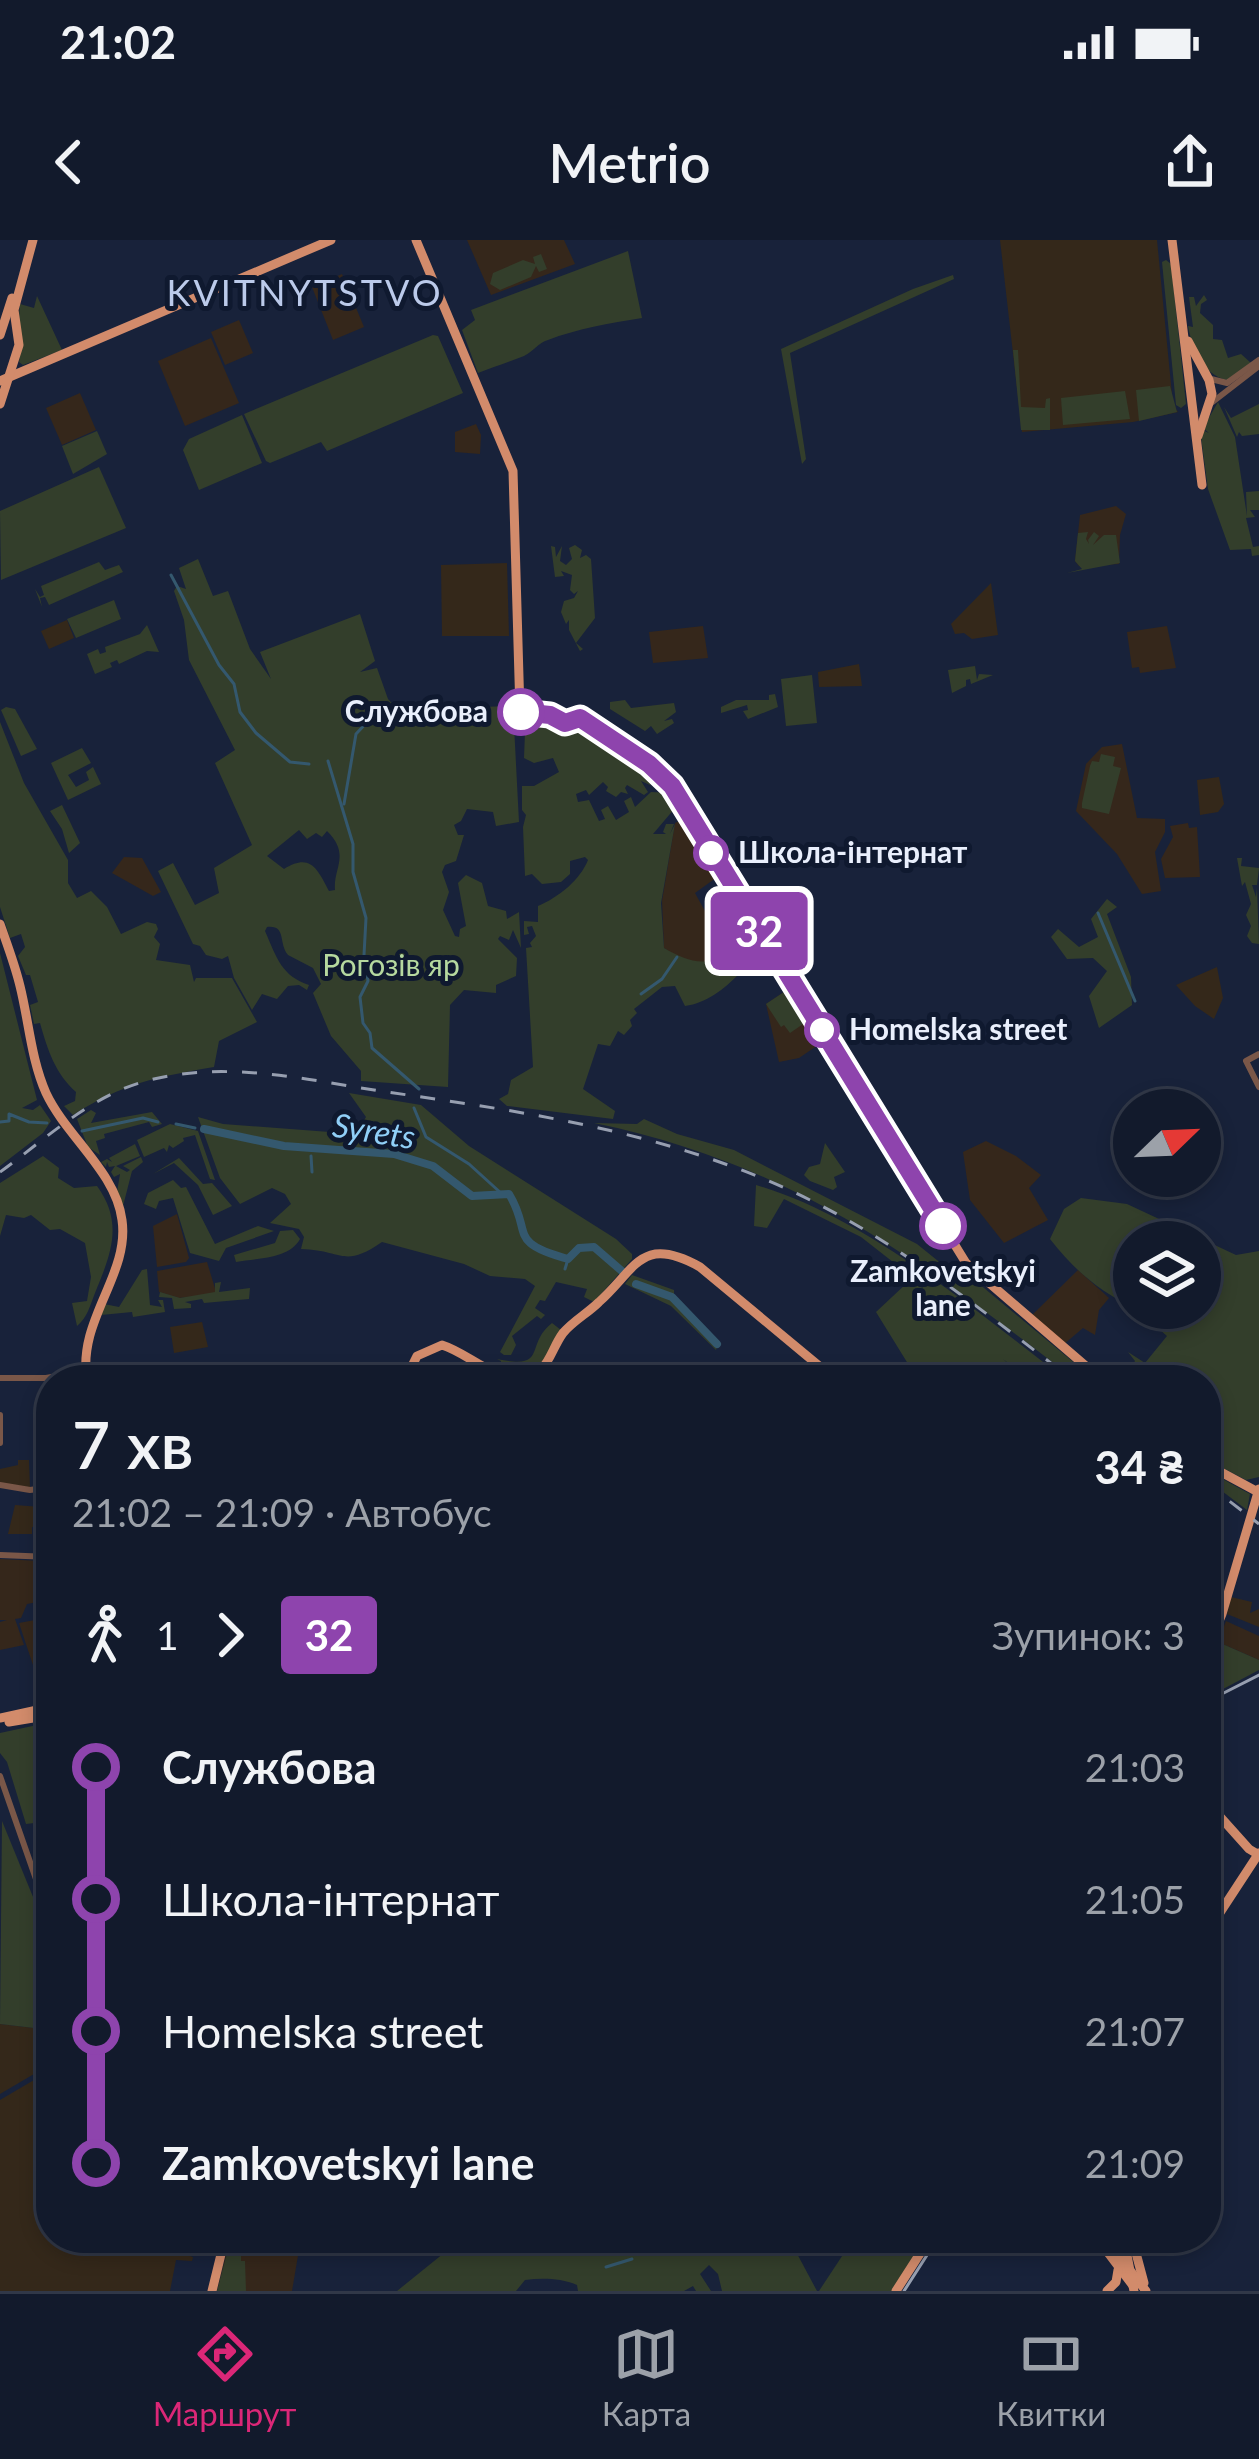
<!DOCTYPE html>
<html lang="uk">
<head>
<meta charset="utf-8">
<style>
	body { margin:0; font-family:Lato,sans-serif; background:#1f2738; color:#f1f3f6; height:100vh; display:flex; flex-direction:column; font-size:45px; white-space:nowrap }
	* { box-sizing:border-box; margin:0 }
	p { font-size:39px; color:#9ca1a9 }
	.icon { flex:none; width:66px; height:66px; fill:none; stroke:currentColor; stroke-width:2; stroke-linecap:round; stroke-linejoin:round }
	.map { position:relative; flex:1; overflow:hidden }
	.side { position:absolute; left:36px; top:1125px; width:1185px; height:888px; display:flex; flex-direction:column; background:#121a2c; border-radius:48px; box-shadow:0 6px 18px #0003,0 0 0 3px #313848 }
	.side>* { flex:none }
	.badge { padding:0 24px; border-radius:9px; font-size:42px; line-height:78px }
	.needle { width:78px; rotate:67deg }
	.fabs { position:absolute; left:1113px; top:849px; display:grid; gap:24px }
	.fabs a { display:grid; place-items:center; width:108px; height:108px; border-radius:50%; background:#121a2c; box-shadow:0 6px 18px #0003,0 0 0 3px #313848; font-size:60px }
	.map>.badge { position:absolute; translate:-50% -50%; box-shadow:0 0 0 6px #fff }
	.legs { display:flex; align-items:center; gap:18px; height:132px; padding:0 36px; font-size:39px }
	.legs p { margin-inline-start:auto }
	.overview { display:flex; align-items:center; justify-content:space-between; height:204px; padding:0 36px }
	h1 { font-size:66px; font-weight:600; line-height:90px }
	ul { padding:0 36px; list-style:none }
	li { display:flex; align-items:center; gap:42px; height:132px; font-size:45px }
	li i { display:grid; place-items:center; width:18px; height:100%; margin:0 15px; background:currentColor }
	li i::after { content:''; width:30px; height:30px; margin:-15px; border:9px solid; border-radius:50%; background:#121a2c }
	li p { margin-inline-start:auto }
	li:first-child i { background:linear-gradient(#0000 50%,currentColor 0) }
	li:last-child i { background:linear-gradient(currentColor 50%,#0000 0) }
	.status { display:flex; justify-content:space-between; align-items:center; height:84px; padding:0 60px; background:#121a2c; direction:ltr }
	.status svg { height:33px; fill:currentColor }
	header { display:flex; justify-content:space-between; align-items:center; height:156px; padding:0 36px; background:#121a2c; font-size:54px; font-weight:600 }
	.tabs { display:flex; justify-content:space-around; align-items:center; height:168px; border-top:3px solid #313848; background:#121a2c; font-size:33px; color:#9ca1a9 }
	.tabs a { display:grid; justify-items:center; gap:6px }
	.tabs .selected { color:#db2777 }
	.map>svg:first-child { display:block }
</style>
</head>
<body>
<div class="status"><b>21:02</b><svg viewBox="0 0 49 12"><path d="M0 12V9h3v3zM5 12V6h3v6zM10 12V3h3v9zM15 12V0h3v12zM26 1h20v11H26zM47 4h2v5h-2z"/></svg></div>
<header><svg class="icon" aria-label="back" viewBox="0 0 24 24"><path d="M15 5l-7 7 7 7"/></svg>Metrio<svg class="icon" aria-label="share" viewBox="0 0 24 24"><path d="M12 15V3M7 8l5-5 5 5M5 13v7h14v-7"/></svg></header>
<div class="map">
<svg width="1259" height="2051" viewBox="0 0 1259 2051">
	<rect width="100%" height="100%" fill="#18223a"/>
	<g fill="#34281a">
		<path d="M1000,0H1157L1173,165L1178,172L1133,182L1022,192Z"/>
		<path d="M507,323L509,396H442L441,325Z"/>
		<path d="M991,343L998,395L972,399L964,393L955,394L951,384Z"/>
		<path d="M67,380L74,398L49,409L41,391Z"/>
		<path d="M859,424L862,446L819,447L818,432Z"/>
		<path d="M1219,537L1224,564L1218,572L1200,575L1197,540Z"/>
		<path d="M1217,727L1223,758L1214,779L1195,766L1176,745Z"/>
		<path d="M202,1082L208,1107L174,1113L170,1087Z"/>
		<path d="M18,1220H29L30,1248L0,1243V1229L18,1225Z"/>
		<path d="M15,1265L41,1267V1287H32V1294H8Z"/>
		<path d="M1231,1357L1252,1362L1250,1373L1259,1369V1387L1227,1374Z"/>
		<path d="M0,1784L51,1790V1824L0,1854Z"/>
		<path d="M51,1830V1998H180L183,2014L193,2017L192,2021L176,2020L170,2051H0V1860Z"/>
	</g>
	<g fill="#35271b">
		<path d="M467,0H564L575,24L491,55Z"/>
		<path d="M342,34L364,87L333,100L312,47Z"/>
		<path d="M239,80L253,113L225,125L211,92Z"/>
		<path d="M211,98L239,163L185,186L158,121Z"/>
		<path d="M80,153L96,190L62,205L46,168Z"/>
		<path d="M476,184L481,195L480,214L455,212V192Z"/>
		<path d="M1116,266L1126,274L1120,295L1119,324L1079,326L1075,321L1080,275Z"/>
		<path d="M703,386L708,418L653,423L649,392Z"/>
		<path d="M1167,386L1176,428L1140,433L1139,427L1132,428L1127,392Z"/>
		<path d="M1122,504L1137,578L1165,579V592L1155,612L1161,651L1142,654L1117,614L1076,571L1086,524L1102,507Z"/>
		<path d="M679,581L688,591L692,589L720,635L695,653L727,711L703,726L680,719L664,708L662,661L675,583Z"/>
		<path d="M1188,583L1189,588L1197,587L1200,637L1165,638L1161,619L1173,597L1170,586Z"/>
		<path d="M124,617L142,618L161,652L153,656L112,633Z"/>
		<path d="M790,748L824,801L799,818L779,822L766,764Z"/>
		<path d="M986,901L1016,916L1041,935L1029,948L1048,980L1004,1003L970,960L963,912Z"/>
		<path d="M177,974L189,1018L186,1022L157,1027L153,986Z"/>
		<path d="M207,1022L217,1055L179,1058L159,1052L157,1031Z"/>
		<path d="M1078,1030L1109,1058L1099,1070L1095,1095L1083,1088L1063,1105L1030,1077Z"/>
		<path d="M0,1319L41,1321L43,1361L27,1364L21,1378L15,1379L24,1405L0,1410V1382L7,1380H0Z"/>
		<path d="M51,1377V1435L38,1440L19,1383Z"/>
		<path d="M1226,1381L1259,1396V1420L1218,1402Z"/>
		<path d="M230,1998H301L292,2051H217Z"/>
	</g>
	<g fill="#333e2b" fill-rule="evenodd">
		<path d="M628,11L642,78C610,83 576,89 548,100C538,103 534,111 524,116C509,122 493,127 478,133L462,90L475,80L471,70Z"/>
		<path d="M541,14L547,29L539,32L536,26L531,37L500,50L490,44L493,33L523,20L535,24L533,17Z"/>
		<path d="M1166,20L1171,24L1186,164L1181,168L1176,165L1162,22Z"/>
		<path d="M953,35L954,39L790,113L806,219L802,224L781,109L913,49Z"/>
		<path d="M1204,55L1207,60L1201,64L1200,73L1213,85V99L1222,100L1228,118L1241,114L1251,123L1227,140C1203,135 1192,108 1188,86L1193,87L1189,57H1194L1196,66Z"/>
		<path d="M37,56L62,110L23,125L19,122C24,101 17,85 20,64L34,68Z"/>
		<path d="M433,95L438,96L463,153L327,211L321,202L270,223L266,221L244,174Z"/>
		<path d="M1013,110H1018L1021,167L1045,168L1046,159L1050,158V190H1021Z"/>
		<path d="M1170,146L1177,172L1139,181L1136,150Z"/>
		<path d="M1125,151L1130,179L1063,185L1061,158Z"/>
		<path d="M1218,162L1235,197L1247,276L1246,252L1259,251V270H1250L1255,277L1246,278L1253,307L1259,306V315L1252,316L1251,309L1230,310L1208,249L1201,197L1202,190L1209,193L1203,188Z"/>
		<path d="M1259,164V194L1242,196L1239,192L1237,197L1224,167L1231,178Z"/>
		<path d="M242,175L262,223L199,250L183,210L189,199Z"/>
		<path d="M97,191L107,214L73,234L62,206Z"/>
		<path d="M99,227L126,288L1,340L0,271Z"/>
		<path d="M1088,292L1086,299L1089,304L1088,300L1094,292L1099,296L1093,305L1104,295H1116L1120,323L1067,333L1082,329L1075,321L1078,293Z"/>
		<path d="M575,305L582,310L580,318L586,315L591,319L595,378L576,403L583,409L580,411L569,390V380L566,384L561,372L564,361L574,358L578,351L574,354L570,350L572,335L561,331L564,336L555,337L551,306L555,307L556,317L562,306L560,321L566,325L572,319L569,308Z"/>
		<path d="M198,319L213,356L228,351L250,409L271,439L260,412L360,374L375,421L360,432L377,428L388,459L398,470L513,466L519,582L496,586L493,572L467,569L461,581L454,585L458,595H464L456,621L445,625L442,632L449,652L443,670L455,696L459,697L460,689L466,686L458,643L466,635L482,643L488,666L506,671L507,679L519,672L521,708L513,690L509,700L500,696L498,699L517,718L516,736L496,745V753L464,750L450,765L448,847L361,841V831L331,796L313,753L321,744L313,728L288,715C278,703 287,685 267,687L265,691C277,719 282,736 309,745L307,750L299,745L288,746L277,759L262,754L252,770L234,738L228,716L222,719L206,715L200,706L193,704L158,631L173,623L195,665L219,653L214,628L252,605L215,523L235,510L189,420L184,380L174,351L177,346L186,349L179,328ZM299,590L307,599L316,593L322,597L327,591C351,615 333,628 335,650L329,651C317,628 310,613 284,629L267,616Z"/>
		<path d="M99,322L105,330L119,325L123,332L49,365L45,357L40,358L42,367L35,349L40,357L44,355L41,346Z"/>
		<path d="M114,360L121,379L76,398L67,379Z"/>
		<path d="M147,385L159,412L147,411L119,424L117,420L110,423L112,427L95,434L87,414L98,409L100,414L106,412L105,407L140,394Z"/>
		<path d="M975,426L977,440L979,434L993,435L971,444L970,439L966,440V446L952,453L948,430Z"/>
		<path d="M812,435L817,483L786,486L781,439Z"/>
		<path d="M775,454L778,467L748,479L743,471L748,470L747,465L721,473V467L736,460H769V455Z"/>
		<path d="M625,460L631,468L674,463L676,472L664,481L672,479L674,483L657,494L651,486L645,491L610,469V462Z"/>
		<path d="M533,465C561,466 635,517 656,537L650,545L641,541L648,552L644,555L627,545L625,548L628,554L621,552L616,557L606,551L608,547L603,542L589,555L586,550L576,554L578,562L589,560L599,581L605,579L601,570L608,566L616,580L629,572L624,561L631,557L635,567L651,552L671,553L675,568L653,594H666L663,592L666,584H674L670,594L675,584L661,663L664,708C687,721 702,727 727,715L739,734C724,749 707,763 685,766L675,746L662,747L634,769L637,773L630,780L632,786L624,795L618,791L610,806L598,804L583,849L615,871L613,879L507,866L499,859L508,854L511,840L533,827L526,708L532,707L530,703L536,696L532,686L527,687L529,694L524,695V681L538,682V666C559,657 580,640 588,620L585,617L570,621V634L561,642L542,644L532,634L525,636L523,587L526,575L522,570V546H534L559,532L553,518L534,523L524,518L525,492L530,485L526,470Z"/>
		<path d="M6,467L15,469L37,509L21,516L1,470Z"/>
		<path d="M0,482L24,543L68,620V643L77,658L91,651L107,667L121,694L147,682L156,684L158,689L154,697L160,704L156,720L190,725L194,742L196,738H232L257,782L219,801L214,827C157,837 123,843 73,875L64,866L75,861L76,852C55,833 48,811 40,783L34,784L30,765L38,762L30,735H26L18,716L25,707L21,694L10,698L0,667Z"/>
		<path d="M82,508L91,523L68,535L76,547L89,540L86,532L93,527L101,544L68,560L51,523Z"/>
		<path d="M1101,514L1115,517L1113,526L1121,528L1109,574L1082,568V563L1090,526L1092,521L1099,522Z"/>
		<path d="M62,565L80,603L69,613L62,589L50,571Z"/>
		<path d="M1237,618H1242L1241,626L1259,628L1257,645H1252L1256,657L1257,647L1259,704L1252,703L1247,696L1251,686L1246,675L1251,664L1245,642L1242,646Z"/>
		<path d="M1107,659L1117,667L1107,674L1131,737L1132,765L1099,788L1089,756L1107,731L1093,718L1067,719L1051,697L1058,689L1079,707L1098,697L1091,679Z"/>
		<path d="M0,713L37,860L22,868L33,870L40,865L51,881L43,893L0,926Z"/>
		<path d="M790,748L814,786L806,782L790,793L784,785L781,787L766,764Z"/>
		<path d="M349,853L421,865L469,906L616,999L632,1014V1019L594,1062L584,1057L587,1049L556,1042L545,1061L540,1060L535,1068L545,1075L541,1079L537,1076L512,1096L516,1105L511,1115H504L500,1112L535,1046L525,1039L490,1036L464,1024L382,1002C343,1029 343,1010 301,1009L304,997L299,989L270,983L291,964L285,954L272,948L240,964L220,938L198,877L223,884L356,894L366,877Z"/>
		<path d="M91,870L96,873L91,883L152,872L162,884L152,887L149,882L104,894L105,898L96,901L100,915L88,907L77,879Z"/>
		<path d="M644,879L677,894L734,910L917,1004L953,1033L972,1038L1095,1140H1076C918,1020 794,924 594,883L637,884Z"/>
		<path d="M170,884L198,891L215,940L210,939L195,895L183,898L184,901L173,908L169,905L167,912L164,908L144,917L137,900Z"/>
		<path d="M825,903L845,932L834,937L837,947L833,950L810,941L804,935L809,927L820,924Z"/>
		<path d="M135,904L140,916L116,926L127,932L130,930L123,926L141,917L143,922L132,931L123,966L117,952L120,934L114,937L111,932L115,926L109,927L107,922L106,927L101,922L107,919L112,922L109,918Z"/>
		<path d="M43,916L59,928L58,938L74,948L97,946C124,983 111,1014 95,1053C90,1066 87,1078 77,1086L72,1063L87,1061L91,1037L85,1003L60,989L50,990L31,975L24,978L6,975L0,996V943Z"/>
		<path d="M179,918L203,944L212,943L232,966L213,975L198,945L174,923L153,934Z"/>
		<path d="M173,940L181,948L186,947L215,1004L258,986L274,991L226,1008L219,1021L190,1013L173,958L159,961L156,969L144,964L148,953Z"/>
		<path d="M756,945C868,978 974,1070 1067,1140H1030L1003,1119L1026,1140H918L876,1072L908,1042L923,1048L917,1036L907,1033L861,997L784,959L767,988L754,986Z"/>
		<path d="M1081,958L1127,964L1236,1015L1259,1011V1237L1246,1240L1206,1219V1140H1123L1135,1121L1128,1112L1145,1123L1167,1096L1135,1068H1200V1002H1134V1068C1099,1051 1074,1030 1050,999L1064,969Z"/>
		<path d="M293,990L300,999C289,1019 258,1018 236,1022L234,1015L275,1003L280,991Z"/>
		<path d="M147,1029L150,1065L162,1067L158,1060H163L165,1072L133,1077L132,1072L101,1075L104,1064L119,1067L142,1030Z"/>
		<path d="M632,1035L674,1050V1056L719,1101L716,1110L671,1066L625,1044Z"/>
		<path d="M221,1042L219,1052L250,1048L249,1059L204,1063L202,1059L185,1062L191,1064V1068L174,1069L172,1058L159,1057L160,1052L180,1058L215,1052V1043Z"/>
		<path d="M552,1083L561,1090C543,1124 542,1136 500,1131L501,1121L497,1119C549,1130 524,1105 552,1083Z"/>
		<path d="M1206,1230L1250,1254L1247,1270L1206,1239Z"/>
		<path d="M1218,1402L1259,1420V1430L1206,1458V1427Z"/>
		<path d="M51,1482V1581L26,1584L7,1522L0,1513V1493Z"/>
		<path d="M2,1581L51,1701V1790L0,1784Z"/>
		<path d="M471,1998H794V2008L817,2051H722L718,2034L709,2025L700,2034L711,2051H696L693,2046L684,2051H578L577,2045C560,2038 542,2038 525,2040L516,2051H397L449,2009Z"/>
		<path d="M854,1998H916L914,2015L892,2051H819Z"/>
		<path d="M229,2006L241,2009V2021H245L246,2051H217Z"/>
	</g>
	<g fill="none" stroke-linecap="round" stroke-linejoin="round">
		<g stroke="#34586e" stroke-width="3">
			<path d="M171,335L219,425L234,444L240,472L256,493L290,522L309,524"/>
			<path d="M328,521L353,604V632L366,678L364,715L368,741L360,757L363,783L370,793L372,808L419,849"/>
			<path d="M344,564L356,494L384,464"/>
			<path d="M1098,673L1135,761"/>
			<path d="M641,754L662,739L677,717"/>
			<path d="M414,868L426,897L469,924L502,954"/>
			<path d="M0,882L9,881V874L29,882L47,883"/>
			<path d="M176,884L195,888"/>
			<path d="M82,891L143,878L158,882"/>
			<path d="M313,910V907"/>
			<path d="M311,916L312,932"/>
			<path d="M565,1029L568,1019"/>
			<path d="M606,2027L632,2019"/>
		</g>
		<g stroke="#34586e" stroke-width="8">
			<path d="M204,889L284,906L394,914L433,926L472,956L509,954C533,993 506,1002 568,1019L579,1008L594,1007L623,1032"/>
			<path d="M636,1044L672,1057L717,1104"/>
		</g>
		<g stroke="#7a5748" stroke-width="6">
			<path d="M1211,139L1227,143L1259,120"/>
			<path d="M1210,164L1259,126"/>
			<path d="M1259,814L1246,821L1259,847"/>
			<path d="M0,1138H46L85,1131"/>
			<path d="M0,1175V1203"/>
			<path d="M0,1245L30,1250L51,1247"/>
			<path d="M0,1315L51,1317"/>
			<path d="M0,1536L51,1682"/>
		</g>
		<g stroke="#d28b6b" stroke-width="9">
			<path d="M416,0L513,231L520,472L550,475L565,483L580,478L649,524L672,546L966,1023L1102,1140"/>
			<path d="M1172,0L1202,245"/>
			<path d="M0,95L12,58"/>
			<path d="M1188,101L1209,140L1212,154L1198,196"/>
			<path d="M0,141L331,0"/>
			<path d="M0,164L19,105L14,70L33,0"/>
			<path d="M0,684C7,704 15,725 20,746C29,782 31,819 46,853C66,896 116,932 122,980C130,1035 77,1080 87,1140"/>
			<path d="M405,1140L417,1116L442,1105C468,1113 491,1139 520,1137C549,1136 549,1112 563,1093C573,1081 588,1073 599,1062C636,1029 641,994 700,1027L836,1140"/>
			<path d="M1206,1224L1258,1252"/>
			<path d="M1206,1412L1222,1374L1259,1249"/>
			<path d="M0,1478L51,1467"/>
			<path d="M9,1482L51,1475"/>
			<path d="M1206,1561L1249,1609L1259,1615"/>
			<path d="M1206,1694L1259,1613"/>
			<path d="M1097,1998L1134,2047"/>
			<path d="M1105,1998L1146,2051"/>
			<path d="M1132,1998L1144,2043"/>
			<path d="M212,2051L225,1998"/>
			<path d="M896,2051L930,1998"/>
			<path d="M1107,2051L1116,2042L1118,2030"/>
		</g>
		<g stroke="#979fb0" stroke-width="3">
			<path d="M1206,1462L1259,1435"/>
			<path d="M904,2051L938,1998"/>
		</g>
		<g stroke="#979fb0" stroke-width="3" stroke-dasharray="15 15" stroke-linecap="butt">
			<path d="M0,932C46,899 90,856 146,841C223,820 303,839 380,851C527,872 676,893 810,960C905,1007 989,1076 1073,1140"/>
			<path d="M1206,1243L1259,1284"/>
		</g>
		<path stroke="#d28b6b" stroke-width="9" d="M1124,2000L1134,2051"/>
	</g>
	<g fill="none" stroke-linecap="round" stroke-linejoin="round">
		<g stroke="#fff" stroke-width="27">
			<path id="line-1" d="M521,472L550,475L565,483L580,478L649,524L672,546L943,986"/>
		</g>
		<use href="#line-1" stroke="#8e44ad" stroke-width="18"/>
	</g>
	<g fill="#fff" stroke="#8e44ad" stroke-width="6">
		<circle cx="521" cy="472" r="21"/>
		<circle cx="711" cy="613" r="15"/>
		<circle cx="822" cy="790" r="15"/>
		<circle cx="943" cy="986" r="21"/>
	</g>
	<g text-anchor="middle" stroke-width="10" stroke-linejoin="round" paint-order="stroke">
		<g font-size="30" font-weight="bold" fill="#e9effc" stroke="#0f192f" text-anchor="start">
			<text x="488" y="482" text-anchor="end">Службова</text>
			<text x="738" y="623">Школа-інтернат</text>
			<text x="849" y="800">Homelska street</text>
			<text x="943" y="1042" text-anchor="middle">Zamkovetskyi<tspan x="943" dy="34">lane</tspan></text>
		</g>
		<g font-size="30" fill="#b6d99f" stroke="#0f192f">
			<text x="391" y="736">Рогозів яр</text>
		</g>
		<g font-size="33" font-style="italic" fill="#90cff7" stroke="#0f192f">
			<text transform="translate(374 891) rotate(9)" y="12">Syrets</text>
		</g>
		<g font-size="36" letter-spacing="3" fill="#bbcaea" stroke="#0f192f">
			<text x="305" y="66">KVITNYTSTVO</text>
		</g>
	</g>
</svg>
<div class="fabs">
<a><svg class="needle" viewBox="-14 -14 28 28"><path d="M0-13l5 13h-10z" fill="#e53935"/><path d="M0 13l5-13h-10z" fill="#9ca1a9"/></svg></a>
<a><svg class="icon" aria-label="layers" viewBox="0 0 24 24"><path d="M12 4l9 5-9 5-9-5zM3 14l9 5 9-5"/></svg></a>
</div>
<b class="badge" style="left:759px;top:691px;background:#8e44ad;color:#fff">32</b>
<section class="side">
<div class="overview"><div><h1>7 хв</h1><p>21:02 – 21:09 · Автобус</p></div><b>34 ₴</b></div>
<div class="legs"><svg class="icon" aria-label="walk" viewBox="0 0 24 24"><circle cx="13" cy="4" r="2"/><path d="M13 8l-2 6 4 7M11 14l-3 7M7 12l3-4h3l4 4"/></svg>1<svg class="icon" aria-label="forward" viewBox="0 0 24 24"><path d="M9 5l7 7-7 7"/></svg><b class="badge" style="background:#8e44ad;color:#fff">32</b><p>Зупинок: 3</p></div>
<ul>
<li><i style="color:#8e44ad"></i><b>Службова</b><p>21:03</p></li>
<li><i style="color:#8e44ad"></i><span>Школа-інтернат</span><p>21:05</p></li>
<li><i style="color:#8e44ad"></i><span>Homelska street</span><p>21:07</p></li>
<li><i style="color:#8e44ad"></i><b>Zamkovetskyi lane</b><p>21:09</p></li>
</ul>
</section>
</div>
<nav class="tabs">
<a class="selected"><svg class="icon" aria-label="directions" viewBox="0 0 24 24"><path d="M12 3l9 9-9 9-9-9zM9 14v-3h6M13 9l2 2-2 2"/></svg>Маршрут</a>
<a><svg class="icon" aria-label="map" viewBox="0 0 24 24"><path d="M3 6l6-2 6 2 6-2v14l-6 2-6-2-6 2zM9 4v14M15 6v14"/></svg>Карта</a>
<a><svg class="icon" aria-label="tickets" viewBox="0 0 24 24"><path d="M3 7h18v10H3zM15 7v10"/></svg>Квитки</a>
</nav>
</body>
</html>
